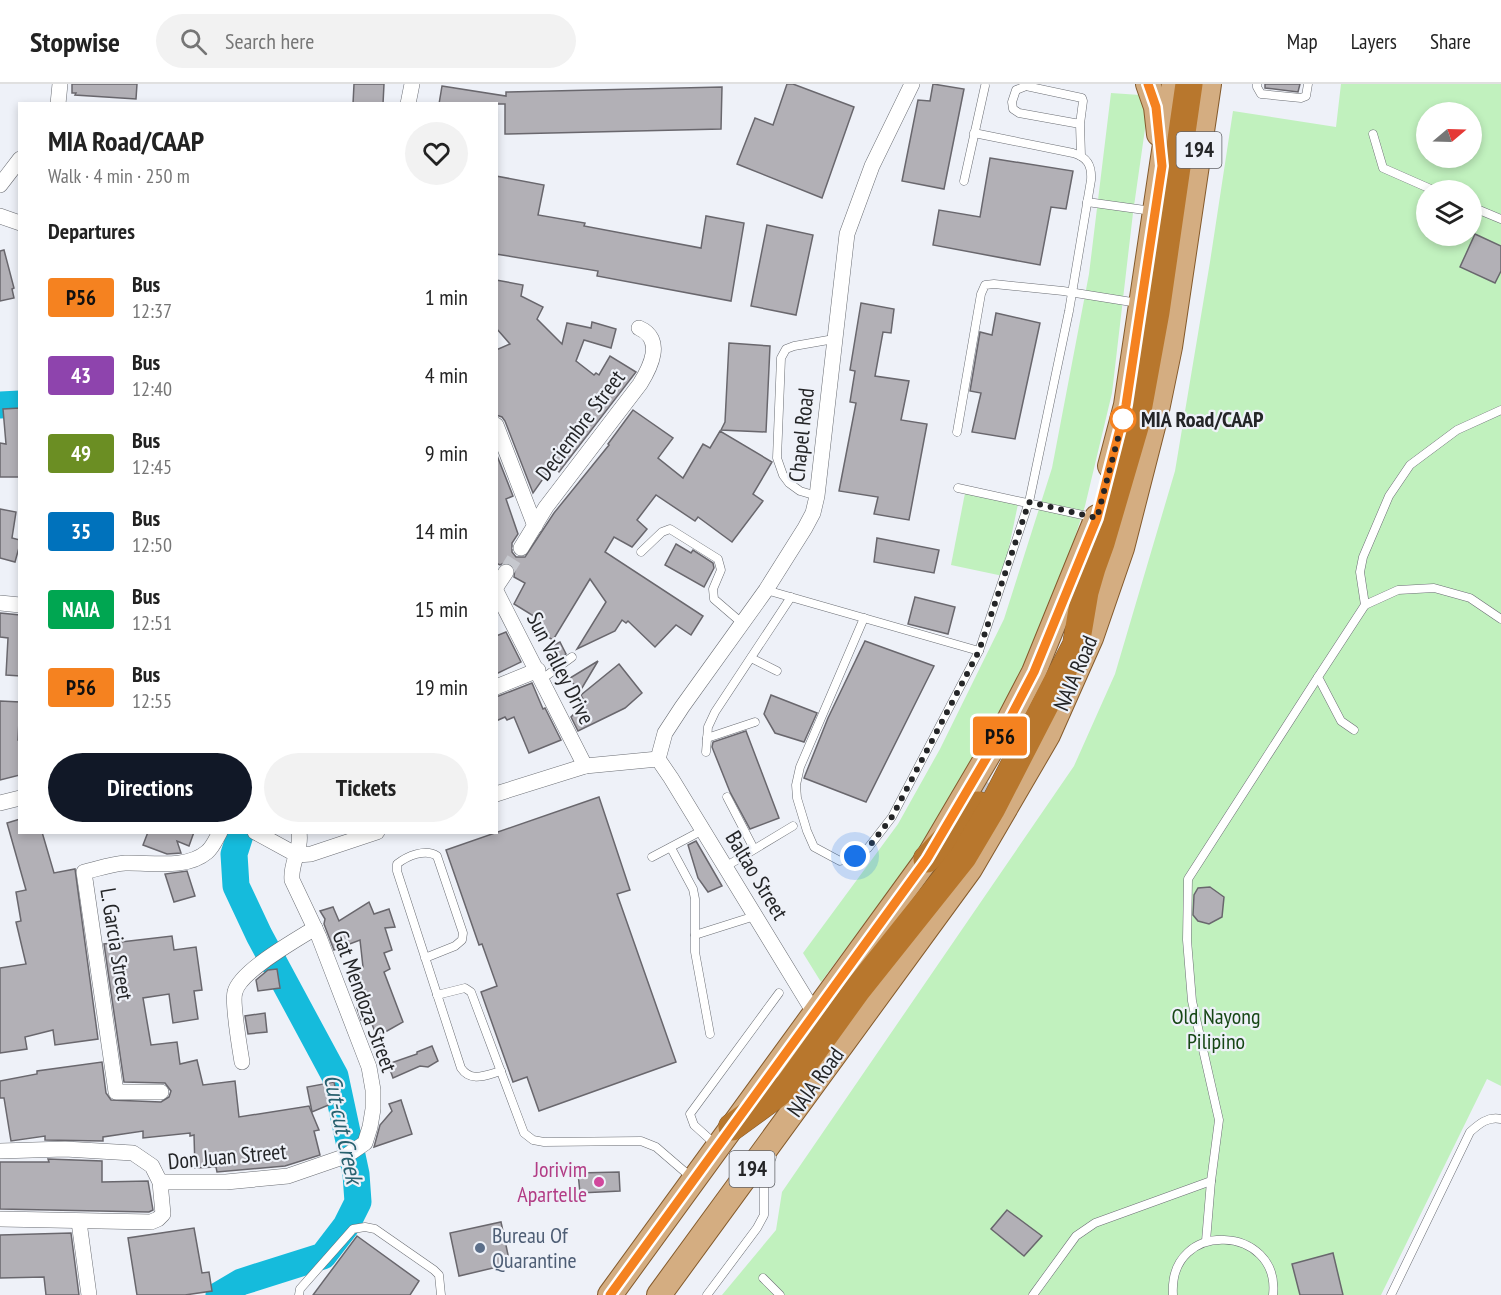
<!DOCTYPE html>
<html lang="en">
<head>
<meta charset="utf-8">
<style>
	body { margin:0; font-family:"PT Sans Narrow",sans-serif; background:#f2f2f2; color:#222; height:100vh; display:flex; flex-direction:column; font-size:22px; white-space:nowrap }
	* { box-sizing:border-box; margin:0 }
	p { font-size:20px; color:#767676 }
	.icon { flex:none; width:33px; height:33px; fill:none; stroke:currentColor; stroke-width:2; stroke-linecap:round; stroke-linejoin:round }
	.map { position:relative; flex:1; overflow:hidden }
	.details { position:absolute; left:18px; top:18px; width:480px; height:732px; display:flex; flex-direction:column; background:#fff; border-radius:0px; box-shadow:0 3px 9px #0003 }
	.details>* { flex:none }
	.badge { padding:0 12px; border-radius:4px; font-size:21px; line-height:39px }
	.needle { width:39px; rotate:71deg }
	.controls { position:absolute; left:1416px; top:18px; display:grid; gap:12px }
	.controls a { display:grid; place-items:center; width:66px; height:66px; border-radius:50%; background:#fff; box-shadow:0 3px 9px #0003; font-size:30px }
	.you { position:absolute; width:30px; height:30px; margin:-15px; border:4px solid #fff; border-radius:50%; background:#1a73e8; box-shadow:0 0 0 9px #1a73e833 }
	.map>.badge { position:absolute; translate:-50% -50%; box-shadow:0 0 0 3px #fff }
	h2 { padding:0 30px; font-size:22px; line-height:54px }
	.round { display:grid; place-items:center; flex:none; width:63px; height:63px; border-radius:32px; background:#f2f2f2 }
	.head { display:flex; align-items:center; justify-content:space-between; height:102px; padding:0 30px }
	h1 { font-size:28px; font-weight:600; line-height:45px }
	.action { display:flex; gap:12px; margin-top:auto; padding:12px 30px }
	.action a { flex:1; height:69px; border-radius:36px; background:#111827; color:#fff; font-size:24px; font-weight:600; line-height:69px; text-align:center }
	.action a+a { background:#f2f2f2; color:#222 }
	ul { padding:0; list-style:none }
	li { display:flex; align-items:center; gap:18px; height:78px; padding:0 30px }
	li div { flex:1 }
	li b { display:block; font-size:22px }
	li em { font-style:normal }
	li .badge { min-width:66px; font-weight:700; text-align:center }
	header { display:flex; align-items:center; gap:36px; box-sizing:border-box; height:84px; padding:0 30px; background:#fff; border-bottom:2px solid #e0e0e0 }
	header strong { font-size:28px }
	nav { display:flex; gap:33px; margin-inline-start:auto; font-size:21px }
	.search { width:420px; height:54px; background:#f2f2f2; display:flex; align-items:center; gap:15px; box-sizing:border-box; padding:0 21px; border-radius:33px; color:#767676; font-size:22px }
	.map>svg:first-child { display:block }
</style>
</head>
<body>
<header>
<strong>Stopwise</strong>
<div class="search"><svg class="icon" aria-label="search" viewBox="0 0 24 24"><circle cx="10" cy="10" r="6"/><path d="M15 15l6 6"/></svg>Search here</div>
<nav><a>Map</a><a>Layers</a><a>Share</a></nav>
</header>
<div class="map">
<svg width="1501" height="1211" viewBox="0 0 1501 1211">
	<rect width="100%" height="100%" fill="#eef1f8"/>
	<g fill="#c1f1be" fill-rule="evenodd">
		<path d="M1341,0H1501V1002L1487,995L1381,1211H722L776,1146L782,1108L1074,682L1115,590L1175,387L1210,178L1233,27L1336,43ZM1426,28H1472V74H1426ZM1426,106H1472V152H1426Z"/>
		<path d="M1111,9L1140,11L1147,31L1133,129L1112,309L1085,422L1065,484L1025,583L988,656L927,755L821,898L803,869L898,740L940,665L1004,535L1052,384L1089,190Z"/>
		<path d="M965,409L1018,420L1003,492L951,481Z"/>
	</g>
	<g fill="none" stroke-linecap="round" stroke-linejoin="round">
		<g stroke="#15bbdc" stroke-width="27">
			<path d="M0,321L20,320"/>
			<path d="M219,1211L241,1198L323,1172L346,1142L358,1118L356,1090L335,992L259,851L236,802L234,770L241,748"/>
		</g>
	</g>
	<g fill="#b2b0b6" stroke="#69676d" stroke-width="1.5">
		<path d="M72,0H137L136,15L75,11L76,9H72Z"/>
		<path d="M354,0H384L383,20H353Z"/>
		<path d="M787,0H793L854,23L822,114L737,80L755,34L773,41Z"/>
		<path d="M933,0L964,5L944,105L902,97L918,16L930,17Z"/>
		<path d="M1265,0H1300L1298,8L1265,4Z"/>
		<path d="M442,2L506,12V8L722,3L721,45L505,50V20H439Z"/>
		<path d="M990,74L1073,87L1066,125L1051,123L1040,181L933,161L939,126L980,133Z"/>
		<path d="M496,92L544,101L538,131L585,139L584,142L701,164L706,132L744,139L731,217L597,192L598,187L496,170Z"/>
		<path d="M767,141L813,151L796,231L751,222Z"/>
		<path d="M1475,150L1501,162V187L1495,199L1460,183Z"/>
		<path d="M4,166L14,204L12,205L14,214L0,217V167Z"/>
		<path d="M496,196L523,201L521,212L543,223L537,235L562,260L567,239L591,244L592,238L616,245L611,264L584,256L576,277L594,291L596,289L599,291L610,272L636,288L559,388L552,382L533,409L505,337L502,333L496,331V266L510,260L496,244Z"/>
		<path d="M861,219L894,225L891,249L883,248L875,292L909,297L901,336L927,340L909,436L874,430L878,413L839,407L856,319L850,318L855,287L850,286Z"/>
		<path d="M996,229L1040,239L1015,355L972,348L981,309L970,307L980,248L992,251Z"/>
		<path d="M729,259L770,262L766,348L721,346L725,338Z"/>
		<path d="M20,324V393H0V359L6,360L3,325Z"/>
		<path d="M633,326L673,354L658,374L683,394L703,360L710,364L720,347L772,378L753,410L763,417L732,458L698,433L695,437L656,411L637,436L647,445L632,463L614,453L605,468L703,532L691,551L676,541L655,563L628,537L626,539L622,536L615,547L577,565L606,518L590,495L553,556L531,543L537,534L514,520L525,499L514,493L515,484L512,480L506,478L500,481L496,479V369L513,412L506,415L518,450L512,459V468L516,473H525L554,429L609,361L608,360Z"/>
		<path d="M0,425L16,428L12,454L20,456V460L15,478L0,474Z"/>
		<path d="M877,454L939,466L934,489L874,478Z"/>
		<path d="M676,460L691,469L693,466L713,479L714,484L704,503L665,481Z"/>
		<path d="M915,513L955,523L948,550L908,540Z"/>
		<path d="M0,529L20,531V592L6,591L8,554L0,553Z"/>
		<path d="M506,548L521,578L496,590V552Z"/>
		<path d="M865,557L934,582L866,718L804,694L828,634Z"/>
		<path d="M560,558L566,570L551,578L545,565Z"/>
		<path d="M598,577L579,609L570,594Z"/>
		<path d="M619,580L642,609L625,624L578,647L571,633L585,619L581,611Z"/>
		<path d="M532,599L543,625L545,624L561,656L529,669L514,633L507,636L505,633L496,637V613Z"/>
		<path d="M771,611L817,629L804,658L775,649L764,630Z"/>
		<path d="M0,617L20,618L18,656H20V691L0,696Z"/>
		<path d="M746,647L779,734L750,745L730,708L712,663L713,658Z"/>
		<path d="M599,713L630,806L617,810L676,978L539,1027L527,993L513,998L481,908L497,902L482,860L479,861L446,766Z"/>
		<path d="M20,735V748H42L54,789L75,785L98,955L55,961L53,946L25,953L27,965L0,969V884L26,880L16,838L21,837L16,808L26,806L7,739Z"/>
		<path d="M148,748H194L189,762L177,757L181,769L167,770L143,761Z"/>
		<path d="M696,757L722,802L708,808L698,794L688,761Z"/>
		<path d="M187,787L195,812L174,818L165,790Z"/>
		<path d="M1210,803L1224,813L1222,833L1209,840L1198,837L1193,831L1194,811L1198,804Z"/>
		<path d="M369,818L374,830L389,825L395,843L385,844L392,866L384,869L390,885L384,888L403,938L387,947L376,950L369,933L361,936L357,924L369,921L358,885L363,883L360,856L334,866L324,840L325,835L320,827L333,823L339,837Z"/>
		<path d="M172,852L174,866L196,863L202,906L194,907L198,935L173,939L169,910L143,914L151,961L177,958L180,980L197,976L203,1001L235,997L239,1033L309,1022L319,1046L314,1047L320,1071L285,1082L217,1088L216,1083L195,1084L194,1051L190,1052V1049L143,1054V1047L103,1053V1057L45,1056V1052L11,1057L4,1014H0V997L37,990V987L102,978L106,1009L111,1016L161,1018L169,1013L171,1007L165,999L124,998L104,860Z"/>
		<path d="M277,885L280,904L258,907L256,896L268,886Z"/>
		<path d="M265,929L267,948L248,950L245,932Z"/>
		<path d="M432,962L438,977L428,983L420,982L393,994L388,980L417,970V968Z"/>
		<path d="M334,998L338,1017L312,1028L307,1003Z"/>
		<path d="M401,1016L412,1050L374,1063L380,1041L392,1027L389,1020Z"/>
		<path d="M48,1075L102,1077V1098L148,1097L153,1126L149,1128L0,1125V1078H49Z"/>
		<path d="M619,1088L620,1107L580,1109L578,1089Z"/>
		<path d="M1007,1126L1042,1152L1024,1172L991,1145Z"/>
		<path d="M501,1138L510,1180L459,1192L450,1149Z"/>
		<path d="M194,1144L202,1189L209,1188L212,1207L185,1211H137L128,1154Z"/>
		<path d="M71,1149L79,1211H46L44,1193L0,1194V1151Z"/>
		<path d="M357,1152L419,1197L410,1211H313Z"/>
		<path d="M1333,1169L1343,1211H1300L1292,1180Z"/>
	</g>
	<g fill="none" stroke-linecap="round" stroke-linejoin="round">
		<path stroke="#c6c8ce" stroke-width="15" stroke-dasharray="15 8" stroke-linecap="butt" d="M506,488L521,464"/>
		<path stroke="#c6c8ce" stroke-width="27" stroke-dasharray="27 14" stroke-linecap="butt" d="M978,721L989,699"/>
		<g stroke="#6b6e74" stroke-width="9">
			<g id="service">
				<path d="M1257,0V3L1261,10L1301,14L1306,12L1308,0"/>
				<path d="M1080,40L1019,29L1013,25L1012,18L1016,6L1026,2L1082,14L1083,17L1080,40L1081,72"/>
				<path d="M1373,50L1383,84L1433,106"/>
				<path d="M964,97L985,2"/>
				<path d="M1087,118L1152,127"/>
				<path d="M1472,123L1501,135"/>
				<path d="M957,348L981,210L985,201L994,200L1063,207L1138,219"/>
				<path d="M958,404L1092,433"/>
				<path d="M817,412L800,407L789,399L783,391L777,374L781,274L786,265L794,262L834,255"/>
				<path d="M641,468L662,448L670,445L718,475L721,486L713,505L714,515L743,540"/>
				<path d="M766,506L979,567"/>
				<path d="M1365,521L1398,506L1434,504L1470,514L1501,535"/>
				<path d="M864,534L800,683L796,701L797,714L807,747L814,763L840,777L855,773L868,764L892,733L979,567L1029,418L1069,227L1091,96C1092,81 1087,73 1073,69L974,49"/>
				<path d="M751,574L777,587"/>
				<path d="M542,595L572,573"/>
				<path d="M1354,646L1341,637L1318,593L1365,521L1360,488L1363,473L1389,412L1410,381L1457,346L1501,326"/>
				<path d="M707,654L755,638"/>
				<path d="M706,668L708,643L715,628L791,513"/>
				<path d="M727,713L754,765"/>
				<path d="M671,764L693,805L695,815V868L710,950"/>
				<path d="M652,773L703,746"/>
				<path d="M725,783L793,742"/>
				<path d="M695,851L755,832"/>
				<path d="M425,874L455,862L462,856L463,849L437,772C426,764 407,772 397,780V787L461,984C471,999 486,991 501,987"/>
				<path d="M437,911L465,904L471,908L524,1049L533,1056L544,1058L641,1057L656,1063L692,1094"/>
				<path d="M715,1060L694,1041L690,1030L779,909"/>
				<path d="M1206,1157L1211,1097L1219,1036L1192,917L1187,856L1188,795L1318,593"/>
				<path d="M763,1194L780,1211"/>
				<path d="M299,1211L300,1205L353,1145L365,1143L375,1145L434,1186L439,1191L441,1211"/>
				<path d="M707,1211L757,1144L764,1131V1093L772,1073"/>
				<path d="M1033,1211L1076,1152L1095,1139L1211,1097"/>
				<path d="M1173,1211C1168,1134 1281,1141 1273,1211"/>
				<path d="M1391,1211L1470,1048C1479,1040 1488,1032 1501,1035"/>
			</g>
		</g>
		<g stroke="#6b6e74" stroke-width="16">
			<g id="minor">
				<path d="M58,20L60,0"/>
				<path d="M408,20L412,0"/>
				<path d="M0,101L20,75"/>
				<path d="M0,132L20,139"/>
				<path d="M496,341L535,442"/>
				<path d="M521,464L546,423L640,300C650,284 665,255 639,244"/>
				<path d="M496,503L506,488"/>
				<path d="M496,507L585,682"/>
				<path d="M0,519L20,521"/>
				<path d="M496,603L538,586"/>
				<path d="M658,675L665,649L682,623L766,506L805,444L813,429L817,412L847,150L872,82L912,0"/>
				<path d="M658,675L671,694L815,930"/>
				<path d="M496,710L585,682L658,675"/>
				<path d="M0,719L20,714"/>
				<path d="M255,748L297,771L311,770L377,748"/>
				<path d="M242,978C240,966 232,917 235,908C240,887 296,856 315,844"/>
				<path d="M161,1008H116L84,788C97,785 111,780 125,779C150,778 186,786 207,768C213,763 216,755 220,748"/>
				<path d="M0,1067L65,1065L133,1069L152,1082L160,1098L163,1130L158,1135L151,1138L0,1135"/>
				<path d="M160,1098H226L288,1092L346,1072L365,1059L370,1043L373,1025V1006L369,983L319,853L292,796C290,779 302,766 299,748"/>
				<path d="M79,1138L89,1211"/>
			</g>
		</g>
		<g stroke="#845a2b" stroke-width="26">
			<g id="primary">
				<path d="M1148,0L1156,23L1159,50"/>
				<path d="M1110,382L1126,321L1174,0"/>
				<path d="M610,1211L927,775L1010,634L1034,588L1097,433"/>
				<path d="M659,1211L970,785L1048,651L1091,554L1122,464L1156,331L1170,263L1209,0"/>
			</g>
		</g>
		<g stroke="#845a2b" stroke-width="28">
			<g id="motorway">
				<path d="M927,775L978,721"/>
				<path d="M732,1043L788,1002L857,906L963,773L992,724L1076,561L1085,508L1092,484L1101,459L1135,343L1156,228L1189,0"/>
			</g>
		</g>
		<use href="#service" stroke="#fff" stroke-width="8"/>
		<use href="#minor" stroke="#fff" stroke-width="15"/>
		<use href="#primary" stroke="#d4ad81" stroke-width="24"/>
		<use href="#motorway" stroke="#b8772d" stroke-width="27"/>
	</g>
	<g fill="none" stroke-linecap="round" stroke-linejoin="round">
		<g stroke="#fff" stroke-width="14">
			<path id="line" d="M610,1211L927,775L1010,634L1034,588L1097,434L1126,321L1162,82L1156,23L1148,0"/>
		</g>
		<use href="#line" stroke="#f58220" stroke-width="9"/>
		<path stroke="#242527" stroke-width="6" stroke-dasharray="0 10.8" d="M855,772L868,764L892,733L979,567L1029,418L1097,434L1123,335"/>
	</g>
	<circle fill="#fff" stroke="#f58220" stroke-width="3" cx="1123" cy="335" r="12"/>
	<circle fill="#d1479c" stroke="#eef1f8" stroke-width="2" cx="599" cy="1098" r="6"/>
	<circle fill="#5c6f8a" stroke="#eef1f8" stroke-width="2" cx="480" cy="1164" r="6"/>
	<g text-anchor="middle" stroke-width="4.5" stroke-linejoin="round" paint-order="stroke">
		<g fill="#eef1f8" stroke="#616266" stroke-width="1.5">
			<rect x="1176.5" y="48" width="45" height="36" rx="4.5"/>
			<rect x="729.5" y="1067" width="45" height="36" rx="4.5"/>
		</g>
		<g font-size="21" font-weight="bold" fill="#242527">
			<text x="1199" y="73">194</text>
			<text x="752" y="1092">194</text>
		</g>
		<g font-size="22" font-weight="bold" fill="#242527" stroke="#eef1f8" text-anchor="start">
			<text x="1141" y="343">MIA Road/CAAP</text>
		</g>
		<g font-size="22" fill="#242527" stroke="#eef1f8">
			<text transform="translate(580 341) rotate(-53)" y="8">Deciembre Street</text>
			<text transform="translate(801 351) rotate(-84)" y="8">Chapel Road</text>
			<text transform="translate(561 584) rotate(63)" y="8">Sun Valley Drive</text>
			<text transform="translate(1075 589) rotate(-67)" y="8">NAIA Road</text>
			<text transform="translate(757 791) rotate(59)" y="8">Baltao Street</text>
			<text transform="translate(117 860) rotate(81)" y="8">L. Garcia Street</text>
			<text transform="translate(365 917) rotate(70)" y="8">Gat Mendoza Street</text>
			<text transform="translate(815 998) rotate(-54)" y="8">NAIA Road</text>
			<text transform="translate(227 1072) rotate(-5)" y="8">Don Juan Street</text>
		</g>
		<g font-size="22" fill="#164715" stroke="#eef1f8">
			<text x="1216" y="940">Old Nayong<tspan x="1216" dy="25">Pilipino</tspan></text>
		</g>
		<g font-size="22" fill="#b23c85" stroke="#eef1f8" text-anchor="end">
			<text x="587" y="1093">Jorivim<tspan x="587" dy="25">Apartelle</tspan></text>
		</g>
		<g font-size="22" fill="#4e5e75" stroke="#eef1f8" text-anchor="start">
			<text x="492" y="1159">Bureau Of<tspan x="492" dy="25">Quarantine</tspan></text>
		</g>
		<g font-size="24" font-style="italic" fill="#27606e" stroke="#eef1f8">
			<text transform="translate(343 1045) rotate(78)" y="8">Cut-cut Creek</text>
		</g>
	</g>
</svg>
<div class="controls">
<a><svg class="needle" viewBox="-14 -14 28 28"><path d="M0-13l5 13h-10z" fill="#e53935"/><path d="M0 13l5-13h-10z" fill="#767676"/></svg></a>
<a><svg class="icon" aria-label="layers" viewBox="0 0 24 24"><path d="M12 4l9 5-9 5-9-5zM3 14l9 5 9-5"/></svg></a>
</div>
<div class="you" style="left:855px;top:772px"></div>
<b class="badge" style="left:1000px;top:652px;background:#f58220;color:#111">P56</b>
<section class="details">
<div class="head"><div><h1>MIA Road/CAAP</h1><p>Walk · 4 min · 250 m</p></div><a class="round"><svg class="icon" aria-label="heart" viewBox="0 0 24 24"><path d="M12 20l-8-8c-3-5 5-10 8-4 3-6 11-1 8 4z"/></svg></a></div>
<h2>Departures</h2>
<ul>
<li><span class="badge" style="background:#f58220;color:#111">P56</span><div><b>Bus</b><p>12:37</p></div><em>1 min</em></li>
<li><span class="badge" style="background:#8e44ad;color:#fff">43</span><div><b>Bus</b><p>12:40</p></div><em>4 min</em></li>
<li><span class="badge" style="background:#6b8e23;color:#fff">49</span><div><b>Bus</b><p>12:45</p></div><em>9 min</em></li>
<li><span class="badge" style="background:#0072bc;color:#fff">35</span><div><b>Bus</b><p>12:50</p></div><em>14 min</em></li>
<li><span class="badge" style="background:#00a651;color:#fff">NAIA</span><div><b>Bus</b><p>12:51</p></div><em>15 min</em></li>
<li><span class="badge" style="background:#f58220;color:#111">P56</span><div><b>Bus</b><p>12:55</p></div><em>19 min</em></li>
</ul>
<div class="action"><a>Directions</a><a>Tickets</a></div>
</section>
</div>
</body>
</html>
